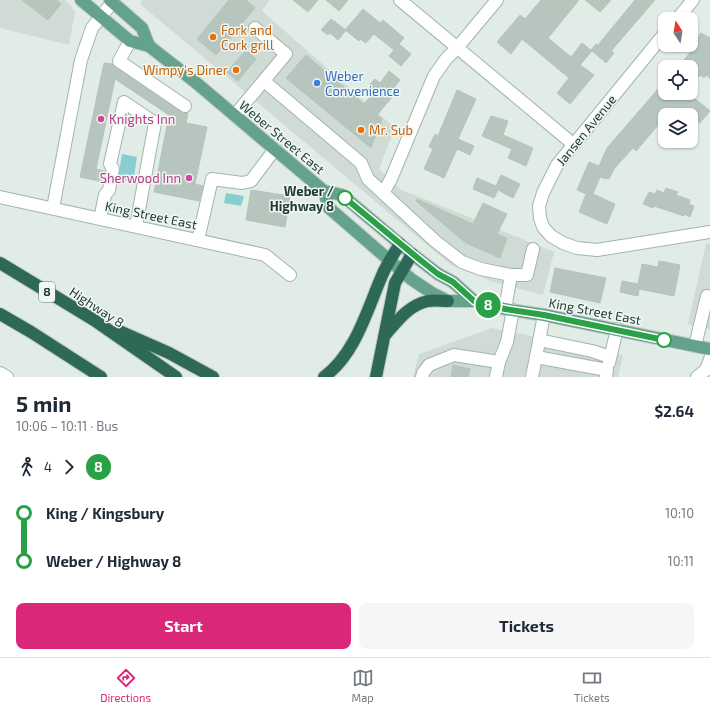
<!DOCTYPE html>
<html lang="en">
<head>
<meta charset="utf-8">
<style>
	body { margin:0; font-family:"Exo 2",sans-serif; background:#f6f6f7; color:#1f2937; height:100vh; display:flex; flex-direction:column; font-size:15px; white-space:nowrap }
	* { box-sizing:border-box; margin:0 }
	p { font-size:13px; color:#747a83 }
	.icon { flex:none; width:22px; height:22px; fill:none; stroke:currentColor; stroke-width:2; stroke-linecap:round; stroke-linejoin:round }
	.map { position:relative; height:377px; overflow:hidden }
	.drawer { display:flex; flex-direction:column; background:#fff; flex:1 }
	.drawer>* { flex:none }
	.badge { padding:0 8px; border-radius:13px; font-size:14px; line-height:26px }
	.needle { width:26px; rotate:348deg }
	.buttons { position:absolute; left:658px; top:12px; display:grid; gap:8px }
	.buttons a { display:grid; place-items:center; width:40px; height:40px; border-radius:8px; background:#fff; box-shadow:0 1px 3px #0004; font-size:20px }
	.map>.badge { position:absolute; translate:-50% -50%; box-shadow:0 0 0 2px #fff }
	.legs { display:flex; align-items:center; gap:6px; height:44px; padding:0 16px; font-size:13px }
	.legs p { margin-inline-start:auto }
	.summary { display:flex; align-items:center; justify-content:space-between; height:68px; padding:0 16px }
	h1 { font-size:22px; font-weight:700; line-height:30px }
	.primary-button { display:flex; gap:8px; margin-top:auto; padding:8px 16px }
	.primary-button a { flex:1; height:46px; border-radius:8px; background:#db2777; color:#fff; font-size:16px; font-weight:700; line-height:46px; text-align:center }
	.primary-button a+a { background:#f6f6f7; color:#1f2937 }
	ul { padding:0 16px; list-style:none }
	li { display:flex; align-items:center; gap:14px; height:48px; font-size:15px }
	li i { display:grid; place-items:center; width:6px; height:100%; margin:0 5px; background:currentColor }
	li i::after { content:''; width:10px; height:10px; margin:-5px; border:3px solid; border-radius:50%; background:#fff }
	li p { margin-inline-start:auto }
	li:first-child i { background:linear-gradient(#0000 50%,currentColor 0) }
	li:last-child i { background:linear-gradient(currentColor 50%,#0000 0) }
	.menu { display:flex; justify-content:space-around; align-items:center; height:56px; border-top:1px solid #e0e1e3; background:#fff; font-size:11px; color:#747a83 }
	.menu a { display:grid; justify-items:center; gap:2px }
	.menu .selected { color:#db2777 }
	.map>svg:first-child { display:block }
</style>
</head>
<body>
<div class="map">
<svg width="710" height="377" viewBox="0 0 710 377">
	<rect width="100%" height="100%" fill="#e1ece6"/>
	<g fill="#cfdbd4">
		<path d="M0,0H64L70,5L75,12L69,45L0,28Z"/>
		<path d="M143,0H269L262,11L395,128L379,169L400,189L554,252L543,295L496,283L451,265L140,4Z"/>
		<path d="M710,243V329L688,324L706,244Z"/>
		<path d="M492,328L623,355L618,377H413L419,354Z"/>
	</g>
	<g fill="#88ced1">
		<path d="M122,154L137,157L133,182L118,179Z"/>
		<path d="M226,193L244,196L241,206L224,203Z"/>
	</g>
	<g fill="#b6c6be" stroke="#b3c5bc">
		<path d="M22,0H56L61,4L48,20Z"/>
		<path d="M229,0H246L255,8L216,55L197,39Z"/>
		<path d="M293,0H318L308,12Z"/>
		<path d="M326,0H348L339,11Z"/>
		<path d="M541,0H579L548,38L571,57L582,43L592,51L580,65L594,75L570,104L557,93L569,78L522,39L511,54L497,42L520,15L525,19Z"/>
		<path d="M585,0H611L600,12Z"/>
		<path d="M635,0H655L611,51L614,53L606,63L591,50L596,44L598,45Z"/>
		<path d="M363,9L380,23L383,20L404,38L399,44L411,54L401,66L389,56L394,50L374,34L366,43L360,39L359,41L345,30Z"/>
		<path d="M331,19L346,30L338,40L330,33L328,35L321,30Z"/>
		<path d="M701,33L710,38V78L706,75L704,78L700,75L691,86V67H678L698,43L695,41Z"/>
		<path d="M246,50L256,59L238,81L227,72Z"/>
		<path d="M306,55L364,104L375,91L369,85L375,79L380,83L389,71L400,80L390,93L393,96L377,115L382,119L371,148L286,78Z"/>
		<path d="M104,63L112,64L115,67L181,112L188,113L186,123L207,127L195,184L203,186L199,201L154,192L169,115L115,79L96,169L105,171L103,182L80,177Z"/>
		<path d="M665,81V93H688L710,111L700,123L691,115H665V117L636,151L633,148L621,161L614,169L609,179L607,178L606,179L600,177L593,194L615,204L607,224L579,212L586,194L577,190L589,162L599,166L607,148Z"/>
		<path d="M457,90L476,99L458,139L474,146L470,155L457,149L444,178L424,169L433,149L429,147L435,134L438,136Z"/>
		<path d="M491,116L508,121L503,135L533,148L526,166L508,158L512,149L482,136Z"/>
		<path d="M501,175L520,184L513,198L498,190L494,198L473,189L477,178L496,186Z"/>
		<path d="M666,188L678,192L676,195L690,200L689,204L694,206L690,217L685,214L684,216L654,206L653,208L643,204L649,192L655,194L657,190L664,193Z"/>
		<path d="M251,190L290,196L285,227L246,220Z"/>
		<path d="M417,199L473,224L483,203L507,214L497,234L507,238L500,258L466,243L416,201Z"/>
		<path d="M659,261L680,265L674,296L639,289L638,296L620,292L622,281L638,284L642,264L658,267Z"/>
		<path d="M555,268L606,278L600,303L550,292Z"/>
		<path d="M453,365L470,369L468,377H451Z"/>
	</g>
	<g fill="none" stroke-linecap="round" stroke-linejoin="round">
		<path stroke="#bbc9c2" stroke-width="12" stroke-dasharray="12 6" stroke-linecap="butt" d="M100,182L103,170"/>
		<g stroke="#a4b4ac" stroke-width="14">
			<g id="minor">
				<path d="M400,0L573,144"/>
				<path d="M677,19L693,0"/>
				<path d="M665,33L557,165L543,193L539,206L540,218L543,227L551,236L563,243L577,248L597,250L710,232"/>
				<path d="M130,41L119,61L185,106"/>
				<path d="M264,81L361,163L368,179L435,241L462,262L481,269L511,275H527L533,249"/>
				<path d="M235,115L286,54L255,28"/>
				<path d="M383,193L391,179L434,76L446,59L457,48L497,0"/>
				<path d="M0,197L265,255L290,275"/>
				<path d="M53,208L81,60L92,28L114,0"/>
				<path d="M100,219L105,195L109,190L113,169L110,164L124,102L155,123L136,226"/>
				<path d="M198,240L212,179L242,183L251,181L275,149"/>
				<path d="M505,309L511,275"/>
				<path d="M544,315L536,357L607,370L606,377"/>
				<path d="M539,340L592,351L610,357"/>
				<path d="M695,346L707,296L710,297"/>
				<path d="M609,363L617,329"/>
				<path d="M0,373L7,377"/>
				<path d="M422,377L423,373L429,365L454,355L499,362"/>
				<path d="M496,377L499,362L507,342L513,310"/>
				<path d="M532,377L536,357"/>
				<path d="M697,377L706,370L710,359"/>
			</g>
		</g>
		<g stroke="#c1c8c6" stroke-width="14">
			<g id="major">
				<path d="M81,0L130,41L149,46L194,81L324,191L342,195L412,254L438,274L453,282L474,301"/>
				<path d="M110,0L142,28L149,46"/>
				<path d="M324,191L329,208L411,279L432,293L448,301H474L505,309L544,315L710,349"/>
			</g>
		</g>
		<g stroke="#c1c8c6" stroke-width="14">
			<g id="highway">
				<path d="M0,263L94,320L176,377"/>
				<path d="M0,314L31,332L101,377"/>
				<path d="M119,331L169,353L213,377"/>
				<path d="M386,334C398,320 409,305 428,301C434,300 441,301 448,301"/>
				<path d="M324,377C357,353 368,306 384,271C389,261 394,253 400,244"/>
				<path d="M376,377L395,283L412,254"/>
			</g>
		</g>
		<use href="#minor" stroke="#fff" stroke-width="12"/>
		<use href="#major" stroke="#65a28b" stroke-width="12"/>
		<use href="#highway" stroke="#2d6956" stroke-width="12"/>
	</g>
	<g fill="none" stroke-linecap="round" stroke-linejoin="round">
		<g stroke="#fff" stroke-width="9">
			<path id="line-1" d="M345,198L419,259L438,274L453,282L474,301L505,309L544,315L664,340"/>
		</g>
		<use href="#line-1" stroke="#2ba147" stroke-width="6"/>
	</g>
	<g fill="#e8710a" stroke="#f1f8f4" stroke-width="1.5">
		<circle cx="213" cy="37" r="4"/>
		<circle cx="236" cy="70" r="4"/>
		<circle cx="361" cy="130" r="4"/>
	</g>
	<circle fill="#3f7fe0" stroke="#f1f8f4" stroke-width="1.5" cx="317" cy="83" r="4"/>
	<g fill="#d1479c" stroke="#f1f8f4" stroke-width="1.5">
		<circle cx="101" cy="119" r="4"/>
		<circle cx="189" cy="178" r="4"/>
	</g>
	<g fill="#fff" stroke="#2ba147" stroke-width="2">
		<circle cx="345" cy="198" r="7"/>
		<circle cx="664" cy="340" r="7"/>
	</g>
	<g text-anchor="middle" stroke-width="3" stroke-linejoin="round" paint-order="stroke">
		<rect fill="#f1f8f4" stroke="#5f746c" stroke-width="1" x="39" y="282" width="16" height="20" rx="3"/>
		<g font-size="12" font-weight="bold" fill="#213c32">
			<text x="47" y="296">8</text>
		</g>
		<g font-size="13" fill="#c56008" stroke="#f1f8f4" text-anchor="start">
			<text x="221" y="35">Fork and<tspan x="221" dy="15">Cork grill</tspan></text>
			<text x="228" y="75" text-anchor="end">Wimpy's Diner</text>
			<text x="369" y="135">Mr. Sub</text>
		</g>
		<g font-size="13" fill="#366cbe" stroke="#f1f8f4" text-anchor="start">
			<text x="325" y="81">Weber<tspan x="325" dy="15">Convenience</tspan></text>
		</g>
		<g font-size="13" fill="#b23c85" stroke="#f1f8f4" text-anchor="start">
			<text x="109" y="124">Knights Inn</text>
			<text x="181" y="183" text-anchor="end">Sherwood Inn</text>
		</g>
		<g font-size="13" fill="#213c32" stroke="#f1f8f4">
			<text transform="translate(586 130) rotate(-51)" y="5">Jansen Avenue</text>
			<text transform="translate(282 137) rotate(40)" y="5">Weber Street East</text>
			<text transform="translate(151 215) rotate(12)" y="5">King Street East</text>
			<text transform="translate(97 307) rotate(33)" y="5">Highway 8</text>
			<text transform="translate(595 311) rotate(11)" y="5">King Street East</text>
		</g>
		<g font-size="13" font-weight="bold" fill="#213c32" stroke="#f1f8f4" text-anchor="end">
			<text x="334" y="196">Weber /<tspan x="334" dy="15">Highway 8</tspan></text>
		</g>
	</g>
</svg>
<div class="buttons">
<a><svg class="needle" viewBox="-14 -14 28 28"><path d="M0-13l5 13h-10z" fill="#e53935"/><path d="M0 13l5-13h-10z" fill="#747a83"/></svg></a>
<a><svg class="icon" aria-label="locate" viewBox="0 0 24 24"><circle cx="12" cy="12" r="6"/><path d="M12 2v4M12 18v4M2 12h4M18 12h4"/></svg></a>
<a><svg class="icon" aria-label="layers" viewBox="0 0 24 24"><path d="M12 4l9 5-9 5-9-5zM3 14l9 5 9-5"/></svg></a>
</div>
<b class="badge" style="left:488px;top:305px;background:#2ba147;color:#fff">8</b>
</div>
<section class="drawer">
<div class="summary"><div><h1>5 min</h1><p>10:06 – 10:11 · Bus</p></div><b>$2.64</b></div>
<div class="legs"><svg class="icon" aria-label="walk" viewBox="0 0 24 24"><circle cx="13" cy="4" r="2"/><path d="M13 8l-2 6 4 7M11 14l-3 7M7 12l3-4h3l4 4"/></svg>4<svg class="icon" aria-label="forward" viewBox="0 0 24 24"><path d="M9 5l7 7-7 7"/></svg><b class="badge" style="background:#2ba147;color:#fff">8</b></div>
<ul>
<li><i style="color:#2ba147"></i><b>King / Kingsbury</b><p>10:10</p></li>
<li><i style="color:#2ba147"></i><b>Weber / Highway 8</b><p>10:11</p></li>
</ul>
<div class="primary-button"><a>Start</a><a>Tickets</a></div>
</section>
<nav class="menu">
<a class="selected"><svg class="icon" aria-label="directions" viewBox="0 0 24 24"><path d="M12 3l9 9-9 9-9-9zM9 14v-3h6M13 9l2 2-2 2"/></svg>Directions</a>
<a><svg class="icon" aria-label="map" viewBox="0 0 24 24"><path d="M3 6l6-2 6 2 6-2v14l-6 2-6-2-6 2zM9 4v14M15 6v14"/></svg>Map</a>
<a><svg class="icon" aria-label="tickets" viewBox="0 0 24 24"><path d="M3 7h18v10H3zM15 7v10"/></svg>Tickets</a>
</nav>
</body>
</html>
